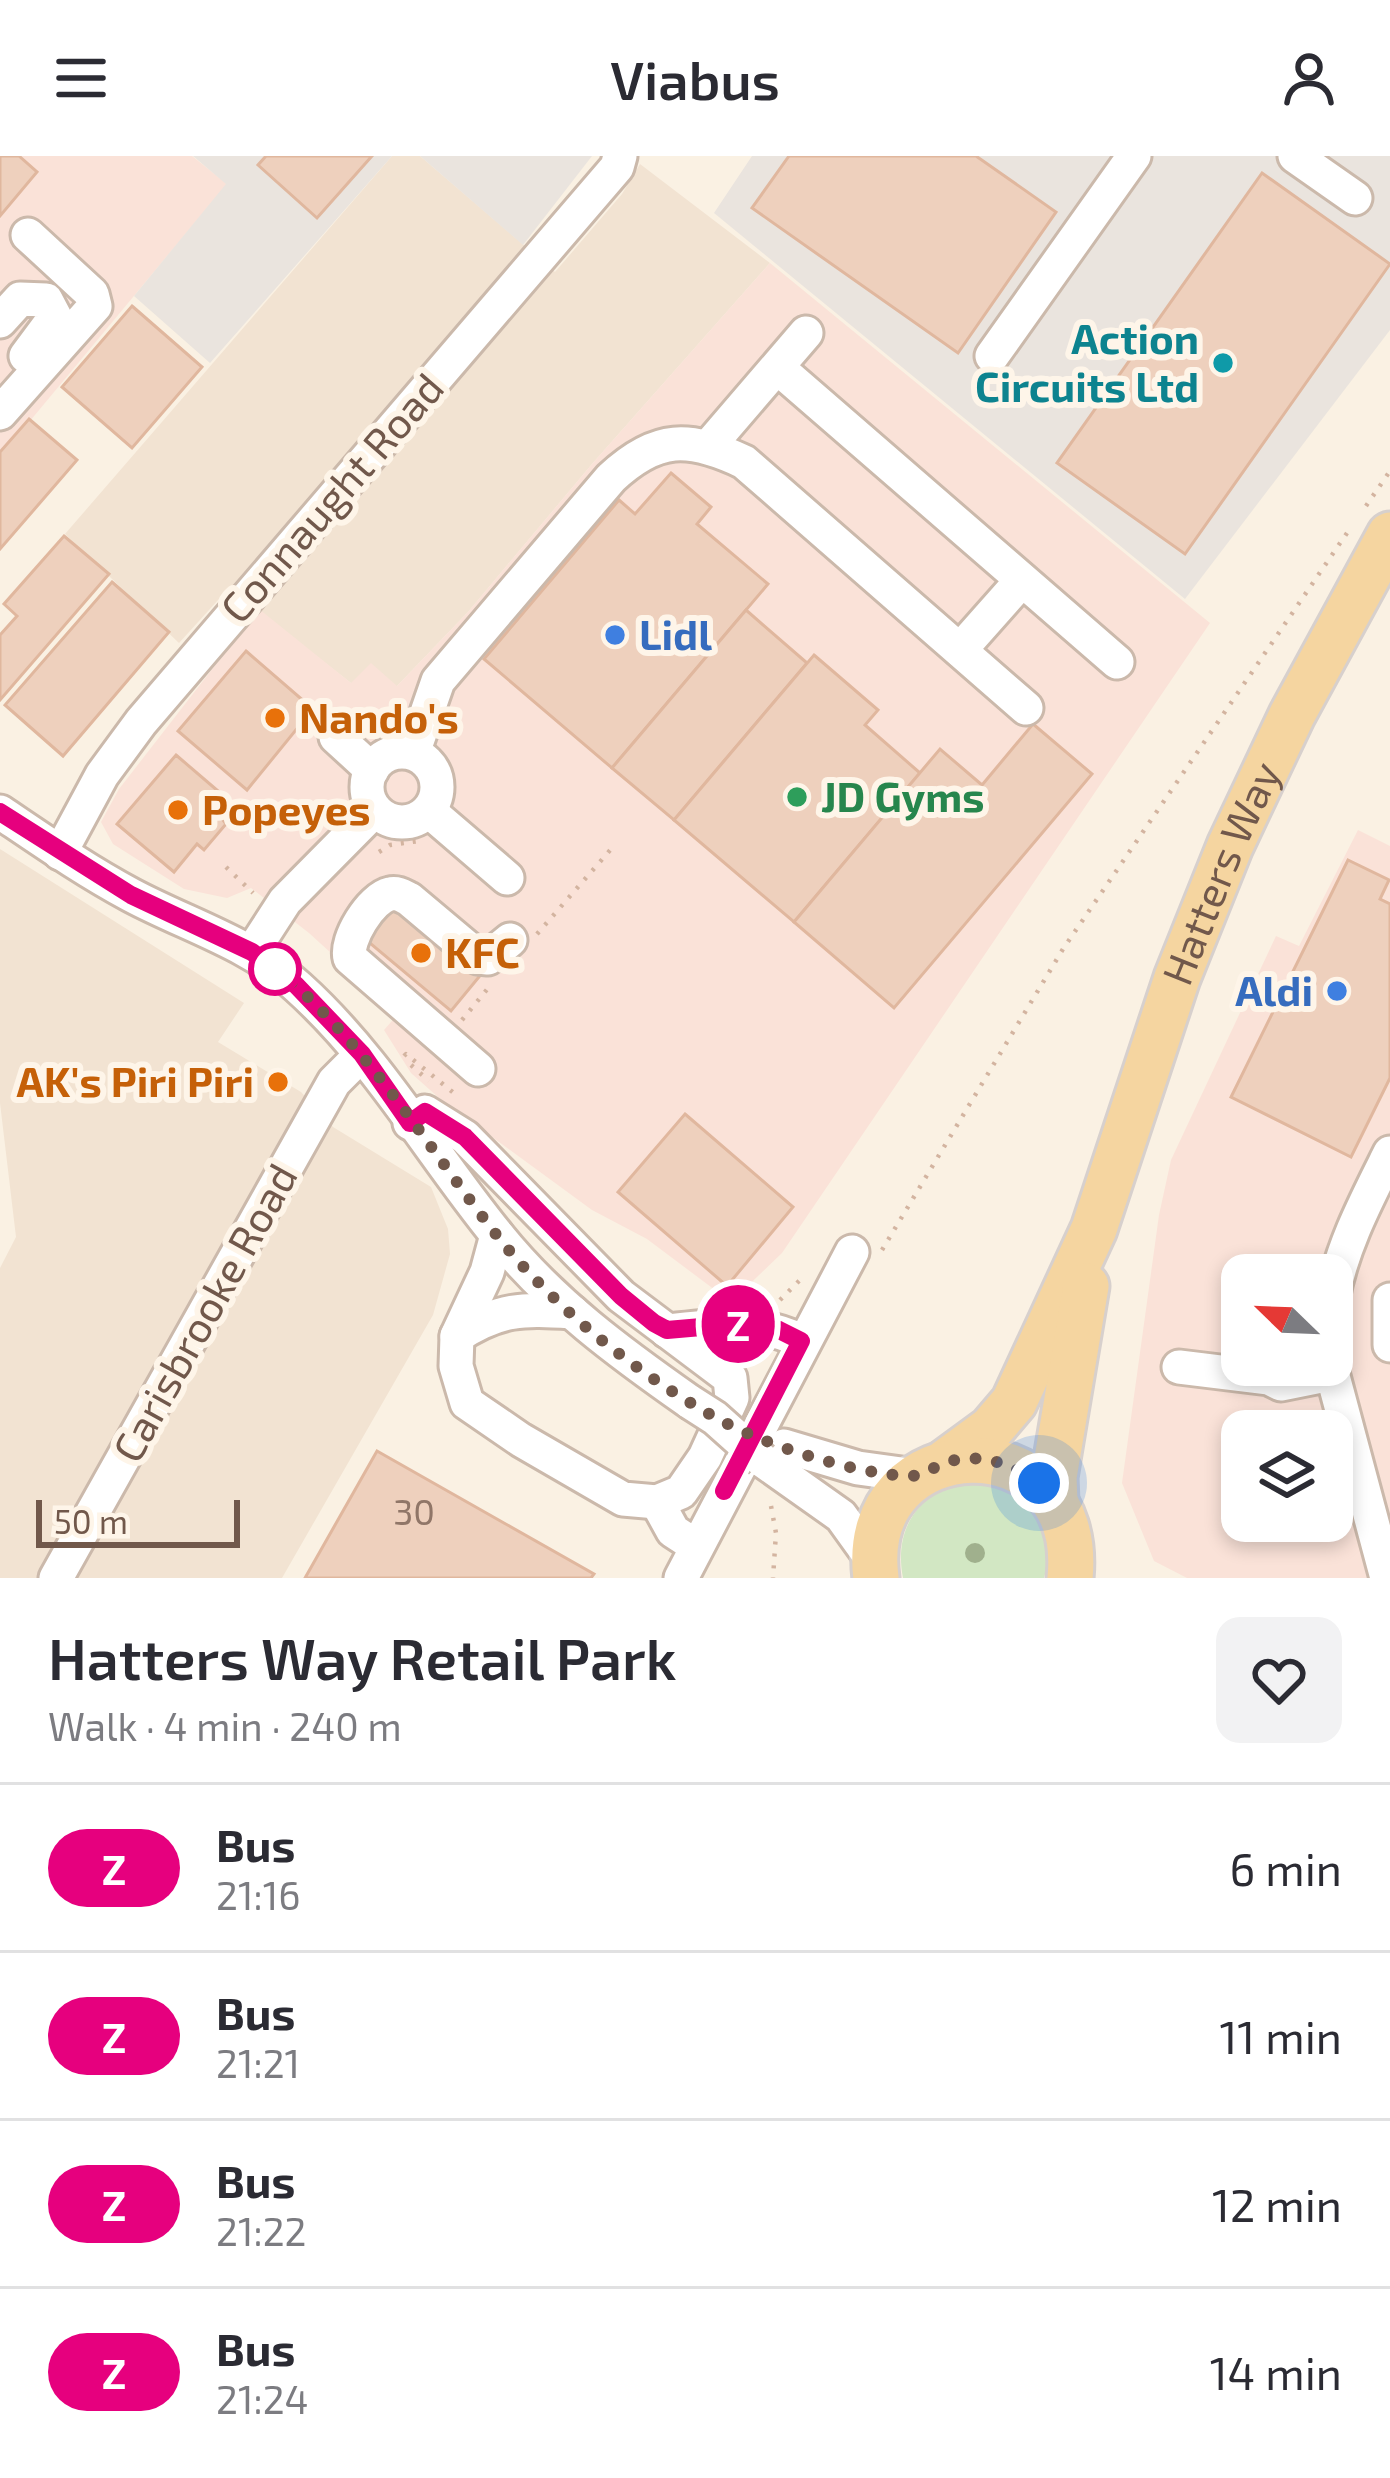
<!DOCTYPE html>
<html lang="en">
<head>
<meta charset="utf-8">
<style>
	body { margin:0; font-family:"Exo 2",sans-serif; background:#f2f2f3; color:#2b2b33; height:100vh; display:flex; flex-direction:column; font-size:45px; white-space:nowrap }
	* { box-sizing:border-box; margin:0 }
	p { font-size:39px; color:#7c7c81 }
	.icon { flex:none; width:66px; height:66px; fill:none; stroke:currentColor; stroke-width:2; stroke-linecap:round; stroke-linejoin:round }
	.map { position:relative; height:1422px; overflow:hidden }
	.panel { display:flex; flex-direction:column; background:#fff; flex:1 }
	.panel>* { flex:none }
	.badge { padding:0 24px; border-radius:39px; font-size:42px; line-height:78px }
	.needle { width:78px; rotate:293deg }
	.fabs { position:absolute; left:1221px; top:1098px; display:grid; gap:24px }
	.fabs a { display:grid; place-items:center; width:132px; height:132px; border-radius:24px; background:#fff; box-shadow:0 6px 18px #0003; font-size:60px }
	.scale { position:absolute; left:36px; bottom:30px; width:204px; box-sizing:border-box; padding-left:12px; border:6px solid #71584b; border-top:0; font-size:33px; line-height:42px; white-space:nowrap; color:#71584b; -webkit-text-stroke:9px #fef5e9; paint-order:stroke }
	.you { position:absolute; width:60px; height:60px; margin:-30px; border:9px solid #fff; border-radius:50%; background:#1a73e8; box-shadow:0 0 0 18px #1a73e833 }
	.map>.badge { position:absolute; translate:-50% -50%; box-shadow:0 0 0 6px #fff }
	.round { display:grid; place-items:center; flex:none; width:126px; height:126px; border-radius:24px; background:#f2f2f3 }
	.overview { display:flex; align-items:center; justify-content:space-between; height:204px; padding:0 48px }
	h1 { font-size:57px; font-weight:600; line-height:90px }
	ul { padding:0; list-style:none }
	li { display:flex; align-items:center; gap:36px; height:168px; padding:0 48px; border-top:3px solid #e1e1e2 }
	li div { flex:1 }
	li b { display:block; font-size:45px }
	li em { font-style:normal }
	li .badge { min-width:132px; font-weight:700; text-align:center }
	header { display:flex; justify-content:space-between; align-items:center; height:156px; padding:0 48px; background:#fff; font-size:54px; font-weight:600 }
	.map>svg:first-child { display:block }
</style>
</head>
<body>
<header><svg class="icon" aria-label="menu" viewBox="0 0 24 24"><path d="M4 6h16M4 12h16M4 18h16"/></svg>Viabus<svg class="icon" aria-label="person" viewBox="0 0 24 24"><circle cx="12" cy="8" r="4"/><path d="M4 21q1-7 8-7t8 7"/></svg></header>
<div class="map">
<svg width="1390" height="1422" viewBox="0 0 1390 1422">
	<rect width="100%" height="100%" fill="#faf1e3"/>
	<g fill="#f2e3d2">
		<path d="M392,0H420L555,116L622,38L640,8L770,107L592,308L468,456L397,530L351,527L229,432L179,487L65,378Z"/>
		<path d="M0,693L244,847L218,886L301,936L333,971L431,1031L448,1073L450,1098L433,1159L282,1422H0V1112L16,1081L0,947Z"/>
	</g>
	<g fill="#fae2d8" fill-rule="evenodd">
		<path d="M0,0H192L227,28L0,301Z"/>
		<path d="M770,107L1210,467L782,1097L731,1146L647,1083L592,1054L439,942L411,917L384,874L398,858L309,777L251,732L227,742L184,733L113,688L101,666L119,633L259,453L351,527L371,507L397,530L468,456L592,308Z"/>
		<path d="M1358,674L1390,690V1422H1187L1154,1405L1122,1327L1159,1059L1171,1004L1276,780L1299,790ZM1242,1119H1332V1209H1242ZM1242,1275H1332V1365H1242Z"/>
	</g>
	<g fill="#eae4de">
		<path d="M193,0H392L210,207L134,140L226,28Z"/>
		<path d="M420,0H592L523,89Z"/>
		<path d="M752,0H1390V174L1185,443L714,57Z"/>
	</g>
	<path fill="#d2e7c3" d="M959,1326C972,1327 986,1326 997,1329C1035,1340 1055,1386 1044,1422H903C894,1376 915,1341 959,1326Z"/>
	<g fill="#eed0bd" stroke="#e0b79e" stroke-width="3">
		<path d="M0,0H19L37,16L0,60Z"/>
		<path d="M266,0H372L317,62L258,9Z"/>
		<path d="M789,0H976L1056,56L958,197L752,52Z"/>
		<path d="M1262,17L1390,108L1185,398L1057,307Z"/>
		<path d="M132,150L202,211L132,292L62,231Z"/>
		<path d="M29,263L77,304L0,393V296Z"/>
		<path d="M671,317L711,351L697,368L768,428L612,612L484,503L619,344L635,358Z"/>
		<path d="M64,380L109,418L0,544V479L17,460L4,448Z"/>
		<path d="M112,426L169,476L63,600L5,549Z"/>
		<path d="M746,454L807,507L674,664L612,612Z"/>
		<path d="M246,495L313,553L247,634L178,575Z"/>
		<path d="M814,499L878,554L865,569L920,617L794,766L674,664Z"/>
		<path d="M1033,568L1092,618L894,852L794,766L940,593L982,629Z"/>
		<path d="M176,599L232,647L220,660L226,668L204,694L197,688L174,716L117,668Z"/>
		<path d="M1348,704L1389,724L1380,743L1390,748V922L1351,1001L1231,941Z"/>
		<path d="M388,748L483,816L451,855L359,778Z"/>
		<path d="M685,958L793,1051L727,1130L618,1036Z"/>
		<path d="M377,1295L594,1418L591,1422H305Z"/>
	</g>
	<g fill="none" stroke-linecap="round" stroke-linejoin="round">
		<g stroke="#cbb9ab" stroke-width="39">
			<g id="minor">
				<path d="M1295,0L1355,42"/>
				<path d="M0,165L20,143L46,144L55,161L26,200"/>
				<path d="M992,200L1134,0"/>
				<path d="M778,212L1117,506"/>
				<path d="M0,257L95,150L92,138L28,79"/>
				<path d="M709,290L806,177"/>
				<path d="M960,494L1022,424"/>
				<path d="M336,581L372,614"/>
				<circle cx="402" cy="631" r="35"/>
				<path d="M413,597L438,525L611,322C657,279 689,280 744,306L1026,552"/>
				<path d="M429,655L507,722"/>
				<path d="M0,656C43,685 86,715 131,739C187,769 250,787 298,831C377,902 431,998 498,1080C552,1147 620,1197 690,1246"/>
				<path d="M60,697L102,619L141,566L617,11L620,0"/>
				<path d="M252,796L285,745L375,654"/>
				<path d="M478,913L350,802C345,784 371,742 390,738C397,736 403,740 409,743L478,801L488,802L510,784"/>
				<path d="M410,967L425,956L465,981L621,1140L730,1222L732,1242L705,1301L681,1336L657,1346L623,1343L521,1284L467,1247L456,1210L457,1180L487,1116L497,1079"/>
				<path d="M1332,1143C1342,1090 1366,1045 1390,997"/>
				<path d="M1390,1144V1189"/>
				<path d="M667,1175C714,1170 758,1163 801,1185"/>
				<path d="M457,1180C500,1152 522,1153 572,1156"/>
				<path d="M1330,1209L1387,1422"/>
				<path d="M1179,1211L1269,1222L1281,1228L1331,1218"/>
				<path d="M784,1290L858,1312L916,1320"/>
				<path d="M762,1304L841,1360L874,1406"/>
				<path d="M657,1346L673,1375L696,1390"/>
				<path d="M56,1422L334,926L361,899"/>
				<path d="M681,1422L852,1096"/>
			</g>
		</g>
		<g stroke="#d7d0cd" stroke-width="51">
			<g id="major">
				<path id="s1" d="M946,1306L991,1273L1014,1246L1094,1073L1177,822L1230,690L1292,559L1390,379"/>
				<path d="M1055,1346L1054,1321L1086,1130"/>
				<path d="M876,1422C856,1269 1086,1261 1070,1422"/>
			</g>
		</g>
		<g stroke="#d3b4a0" stroke-width="4.5" stroke-dasharray="3 9" stroke-linecap="butt">
			<path d="M1366,350L1390,315"/>
			<path d="M379,696L390,689L419,685"/>
			<path d="M226,711L253,737"/>
			<path d="M537,778L612,692"/>
			<path d="M462,864L489,831"/>
			<path d="M404,900L406,898L455,938"/>
			<path d="M411,909L429,925"/>
			<path d="M882,1094L1063,793L1349,374"/>
			<path d="M780,1144L802,1122"/>
			<path d="M771,1350L776,1377L773,1422"/>
		</g>
		<use href="#minor" stroke="#fff" stroke-width="33"/>
		<use href="#major" stroke="#f5d5a0" stroke-width="45"/>
		<g stroke="#cbb9ab" stroke-width="39" stroke-linecap="butt">
			<path id="minor-bridge" d="M690,1246L715,1262L762,1304"/>
		</g>
		<use href="#minor-bridge" stroke="#fff" stroke-width="33"/>
	</g>
	<circle fill="#a0b08d" cx="975" cy="1397" r="10"/>
	<g fill="none" stroke-linecap="round" stroke-linejoin="round">
		<g stroke="#fff" stroke-width="27">
			<path id="line" d="M0,656L131,739L252,796L296,829L362,898L410,967L425,956L465,981L621,1140L654,1167L667,1174L736,1168L779,1174L801,1185L724,1335"/>
		</g>
		<use href="#line" stroke="#e6007e" stroke-width="18"/>
		<path stroke="#71584b" stroke-width="12" stroke-dasharray="0 21.6" d="M275,813C359,877 427,990 495,1077C552,1150 631,1213 711,1259C758,1287 856,1319 911,1320C923,1320 933,1311 945,1307C979,1295 1011,1308 1039,1327"/>
	</g>
	<circle fill="#0f9aa8" stroke="#fef5e9" stroke-width="4.5" cx="1223" cy="207" r="12"/>
	<g fill="#3f7fe0" stroke="#fef5e9" stroke-width="4.5">
		<circle cx="615" cy="479" r="12"/>
		<circle cx="1337" cy="835" r="12"/>
	</g>
	<g fill="#e8710a" stroke="#fef5e9" stroke-width="4.5">
		<circle cx="275" cy="562" r="12"/>
		<circle cx="178" cy="654" r="12"/>
		<circle cx="421" cy="797" r="12"/>
		<circle cx="278" cy="926" r="12"/>
	</g>
	<circle fill="#2e9e5b" stroke="#fef5e9" stroke-width="4.5" cx="797" cy="641" r="12"/>
	<circle fill="#fff" stroke="#e6007e" stroke-width="6" cx="275" cy="813" r="24"/>
	<g text-anchor="middle" stroke-width="12" stroke-linejoin="round" paint-order="stroke">
		<g font-size="36" fill="#907668">
			<text x="414" y="1369">30</text>
		</g>
		<g font-size="42" font-weight="bold" fill="#0d838f" stroke="#fef5e9" text-anchor="end">
			<text x="1199" y="198">Action<tspan x="1199" dy="48">Circuits Ltd</tspan></text>
		</g>
		<g font-size="42" fill="#71584b" stroke="#fef5e9">
			<text transform="translate(332 342) rotate(-49)" y="15">Connaught Road</text>
			<text dy="15" stroke="none"><textPath href="#s1" startOffset="660">Hatters Way</textPath></text>
			<text transform="translate(205 1157) rotate(-61)" y="15">Carisbrooke Road</text>
		</g>
		<g font-size="42" font-weight="bold" fill="#366cbe" stroke="#fef5e9" text-anchor="start">
			<text x="639" y="494">Lidl</text>
			<text x="1313" y="850" text-anchor="end">Aldi</text>
		</g>
		<g font-size="42" font-weight="bold" fill="#c56008" stroke="#fef5e9" text-anchor="start">
			<text x="299" y="577">Nando's</text>
			<text x="202" y="669">Popeyes</text>
			<text x="445" y="812">KFC</text>
			<text x="254" y="941" text-anchor="end">AK's Piri Piri</text>
		</g>
		<g font-size="42" font-weight="bold" fill="#27864d" stroke="#fef5e9" text-anchor="start">
			<text x="821" y="656">JD Gyms</text>
		</g>
	</g>
</svg>
<div class="fabs">
<a><svg class="needle" viewBox="-14 -14 28 28"><path d="M0-13l5 13h-10z" fill="#e53935"/><path d="M0 13l5-13h-10z" fill="#7c7c81"/></svg></a>
<a><svg class="icon" aria-label="layers" viewBox="0 0 24 24"><path d="M12 4l9 5-9 5-9-5zM3 14l9 5 9-5"/></svg></a>
</div>
<div class="scale">50 m</div>
<div class="you" style="left:1039px;top:1327px"></div>
<b class="badge" style="left:738px;top:1168px;background:#e6007e;color:#fff">Z</b>
</div>
<section class="panel">
<div class="overview"><div><h1>Hatters Way Retail Park</h1><p>Walk · 4 min · 240 m</p></div><a class="round"><svg class="icon" aria-label="heart" viewBox="0 0 24 24"><path d="M12 20l-8-8c-3-5 5-10 8-4 3-6 11-1 8 4z"/></svg></a></div>
<ul>
<li><span class="badge" style="background:#e6007e;color:#fff">Z</span><div><b>Bus</b><p>21:16</p></div><em>6 min</em></li>
<li><span class="badge" style="background:#e6007e;color:#fff">Z</span><div><b>Bus</b><p>21:21</p></div><em>11 min</em></li>
<li><span class="badge" style="background:#e6007e;color:#fff">Z</span><div><b>Bus</b><p>21:22</p></div><em>12 min</em></li>
<li><span class="badge" style="background:#e6007e;color:#fff">Z</span><div><b>Bus</b><p>21:24</p></div><em>14 min</em></li>
</ul>
</section>
</body>
</html>
